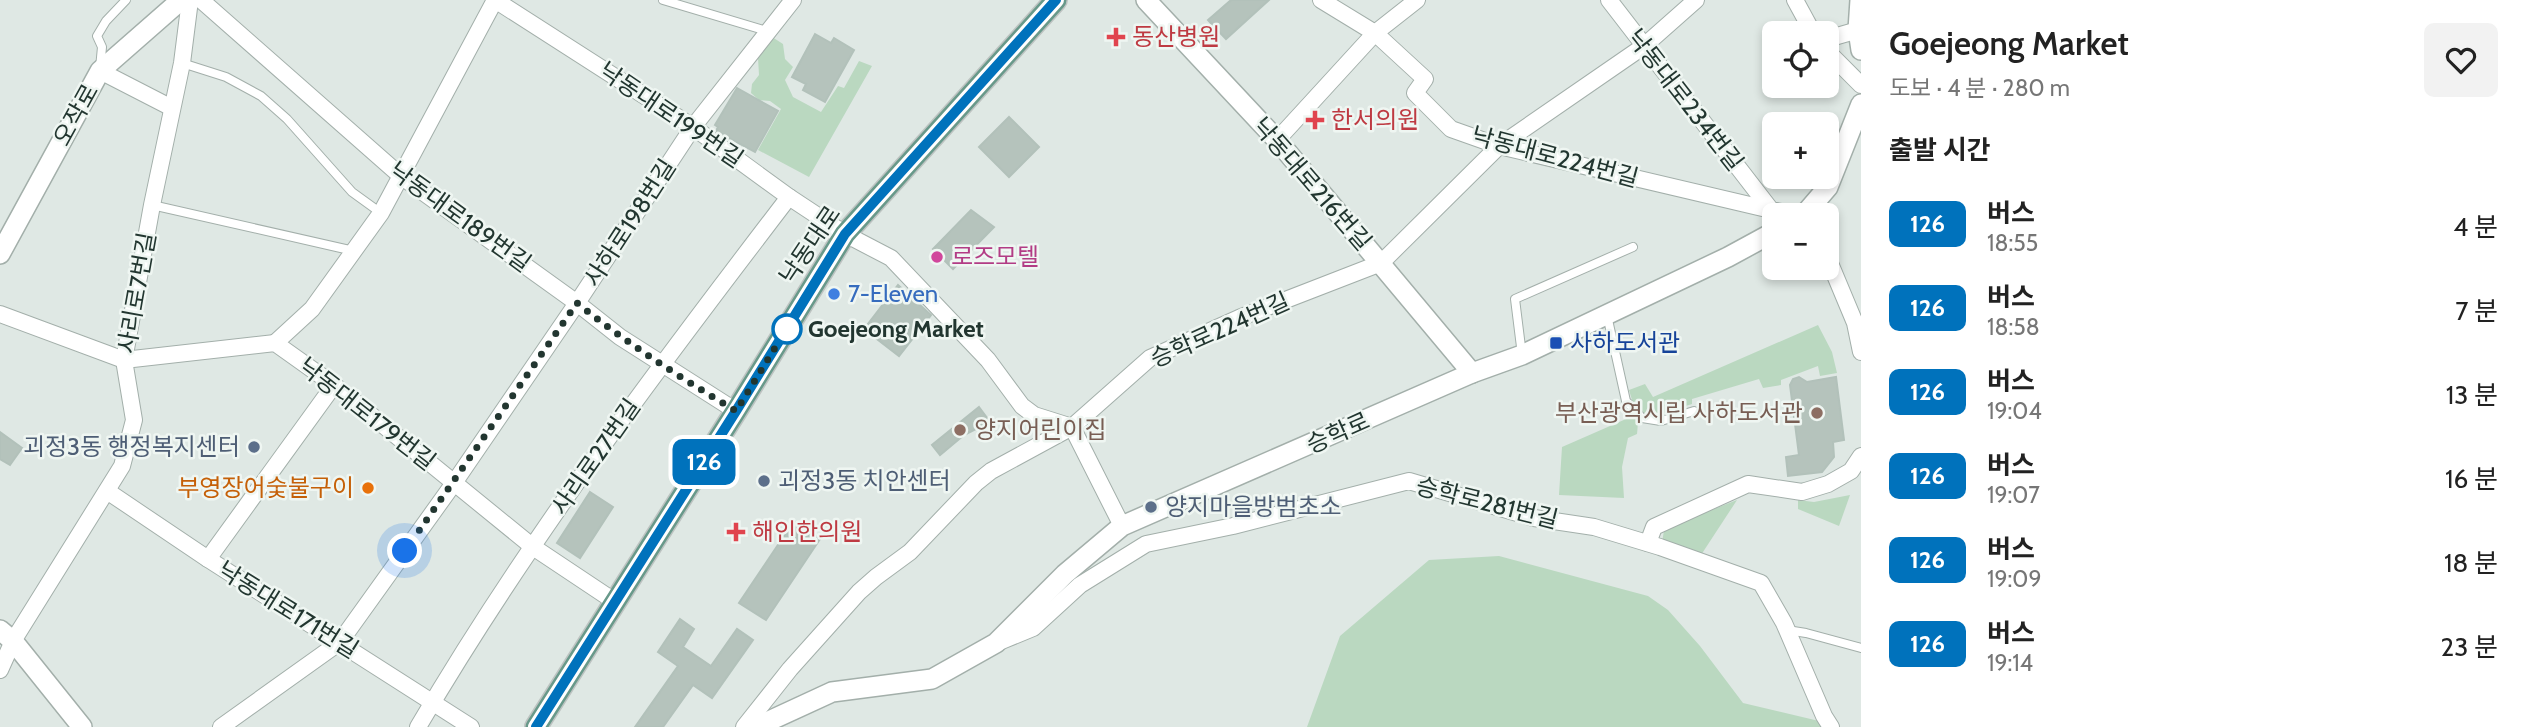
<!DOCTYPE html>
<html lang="ko">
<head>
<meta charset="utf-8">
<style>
	body { margin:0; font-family:Cabin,"Noto Sans KR",sans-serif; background:#f2f2f2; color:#222; height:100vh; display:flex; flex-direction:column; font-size:26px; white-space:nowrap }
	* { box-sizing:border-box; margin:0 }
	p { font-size:23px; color:#767676 }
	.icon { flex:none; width:38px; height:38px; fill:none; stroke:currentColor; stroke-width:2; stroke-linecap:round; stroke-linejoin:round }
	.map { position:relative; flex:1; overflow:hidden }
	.sheet { display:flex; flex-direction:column; background:#fff; width:665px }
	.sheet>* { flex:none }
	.badge { padding:0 14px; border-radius:10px; font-size:24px; line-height:46px }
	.tools { position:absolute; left:1762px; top:21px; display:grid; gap:14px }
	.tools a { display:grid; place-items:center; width:77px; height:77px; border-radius:10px; background:#fff; box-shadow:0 4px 10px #0003; font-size:35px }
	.you { position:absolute; width:35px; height:35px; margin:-18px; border:5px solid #fff; border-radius:50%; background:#1a73e8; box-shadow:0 0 0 10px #1a73e833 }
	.map>.badge { position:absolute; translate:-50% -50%; box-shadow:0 0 0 4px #fff }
	h2 { padding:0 28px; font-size:26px; line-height:63px }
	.round { display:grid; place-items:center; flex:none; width:74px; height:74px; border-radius:10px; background:#f2f2f2 }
	.summary { display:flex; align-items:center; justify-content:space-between; height:119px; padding:0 28px }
	h1 { font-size:33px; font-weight:600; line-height:52px }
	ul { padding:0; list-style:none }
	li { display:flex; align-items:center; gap:21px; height:84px; padding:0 28px }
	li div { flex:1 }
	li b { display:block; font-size:26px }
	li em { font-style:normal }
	li .badge { min-width:77px; font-weight:700; text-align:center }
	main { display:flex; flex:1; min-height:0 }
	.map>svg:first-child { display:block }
</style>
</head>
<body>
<main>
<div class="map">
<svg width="1861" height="727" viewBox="0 0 1861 727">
	<rect width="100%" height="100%" fill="#dfe8e4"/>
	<g fill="#bad8c0">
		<path d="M769,35L783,44L785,59L793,67L785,80L793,97L821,112L838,86L844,88L859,61L872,66L809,177L758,150L781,109L770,101L759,100L751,93L752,84L759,75L758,58Z"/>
		<path d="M1818,325L1832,352L1837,373L1820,376L1818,366L1781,380V385L1763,388L1759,379L1692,399V404L1654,416H1641L1635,410L1629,390L1645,384L1653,397Z"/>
		<path d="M1632,407C1639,416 1638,424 1637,434L1628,438L1622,467L1624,498L1559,495L1562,447L1626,419Z"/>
		<path d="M1850,495L1839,526L1798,509V500L1814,502Z"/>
		<path d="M1737,500L1701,555L1662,542L1664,531L1673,525Z"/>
		<path d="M1499,556L1648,596L1668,610L1700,646L1743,703L1819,721L1823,727H1307L1340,636L1429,560Z"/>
	</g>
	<g fill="#b5c3bc" stroke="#b2c1ba" stroke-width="2">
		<path d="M1231,0H1269L1226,39L1208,20Z"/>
		<path d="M815,34L831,43L834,38L854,50L825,102L803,90L806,84L792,77Z"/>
		<path d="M737,88L778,111L755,152L716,131L718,127L715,125Z"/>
		<path d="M1009,117L1039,147L1009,177L979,147Z"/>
		<path d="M971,210L994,227L953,269L933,249Z"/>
		<path d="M898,285L931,315L899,356L864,329Z"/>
		<path d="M1799,377L1807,382L1836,377L1844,440L1833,442L1834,457L1822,472L1788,476L1786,457L1799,455L1790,385L1793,379Z"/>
		<path d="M979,407L990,422L964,435L940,455L932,445Z"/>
		<path d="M0,432L22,448L10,465L0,459Z"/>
		<path d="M590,492L613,507L580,558L557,543Z"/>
		<path d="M794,521L820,539L766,620L739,603Z"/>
		<path d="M680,619L694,629L683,647L711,666L737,629L753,640L712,698L693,685L663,727H635L678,666L658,652Z"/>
	</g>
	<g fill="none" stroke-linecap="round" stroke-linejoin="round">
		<g stroke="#a3afaa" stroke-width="10">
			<g id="service">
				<path d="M663,0L767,31"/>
				<path d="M182,63L226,77L261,96L287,119L352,192L381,213"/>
				<path d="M100,68L102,47L97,36L106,21L126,0"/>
				<path d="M152,205L354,251"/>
				<path d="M1607,315L1626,401L1642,418L1661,421L1694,411"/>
				<path d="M1522,355L1515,299L1633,247"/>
				<path d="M1787,630L1806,633L1861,648"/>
			</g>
		</g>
		<g stroke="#a3afaa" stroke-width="18">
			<g id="minor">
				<path d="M201,0L402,177L577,303L620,337L736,411"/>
				<path d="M495,0L693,127L789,197L845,234L891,258L988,360L1022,406L1034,415L1072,427L1122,526"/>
				<path d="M1321,0L1375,33L1425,79L1415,93L1451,129L1499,146L1771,210"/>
				<path d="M1609,0L1771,210L1798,215"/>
				<path d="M1795,0L1813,33"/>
				<path d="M1827,39L1858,30"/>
				<path d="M1827,51L1861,85"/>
				<path d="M100,71L172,108"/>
				<path d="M1277,140L1375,33L1417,0"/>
				<path d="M1827,256L1855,323L1861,352"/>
				<path d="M0,314L124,360L275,343L334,385L533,547L614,601"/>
				<path d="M275,343L312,309L381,213L495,0"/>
				<path d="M107,491L208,559L471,727"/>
				<path d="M1648,543L1654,527L1748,484L1802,492L1828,484L1851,471L1861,456"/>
				<path d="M208,559L334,385"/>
				<path d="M999,642L1033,628L1080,585L1146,544L1233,526L1409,481L1534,518L1594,527L1660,547L1761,583L1784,623L1824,716L1831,727"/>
				<path d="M0,670L13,641L122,466L134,420L124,360L152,205L182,63L190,0"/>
				<path d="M221,727L340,642L454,483L577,303L693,127L793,0"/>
				<path d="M418,727C527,541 658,368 789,197"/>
				<path d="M744,727L790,669L859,592L876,577L910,552L976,483L991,471L1072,427L1150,358L1239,318L1381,263L1499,146L1644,46L1696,0"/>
			</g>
		</g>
		<g stroke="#a3afaa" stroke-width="22">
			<g id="tertiary">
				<path d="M1146,0L1277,140L1472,373"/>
				<path d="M1860,0L1858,30L1861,50"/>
				<path d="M1804,215L1828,187L1861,104"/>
				<path d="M0,254L100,71L181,0"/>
				<path d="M0,630L13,641L82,727"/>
				<path d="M756,727L832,692L932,679L996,643L1065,574L1122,526L1472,373L1522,355L1728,257L1774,232"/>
			</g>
		</g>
		<g stroke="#bdc3c1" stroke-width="24">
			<path id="primary" d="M536,727L736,411L845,234L1056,0"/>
		</g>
		<use href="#service" stroke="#fff" stroke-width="8"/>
		<use href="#minor" stroke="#fff" stroke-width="16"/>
		<use href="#tertiary" stroke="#fff" stroke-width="19"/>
		<use href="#primary" stroke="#68998a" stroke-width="21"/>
	</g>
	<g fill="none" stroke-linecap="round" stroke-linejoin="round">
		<g stroke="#fff" stroke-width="16">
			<path id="line" d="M536,727L736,411L845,234L1056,0"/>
		</g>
		<use href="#line" stroke="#0072bc" stroke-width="10"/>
		<path stroke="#223630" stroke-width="7" stroke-dasharray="0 12.6" d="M405,551L577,303C628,344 681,378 736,411L791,322L787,329"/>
	</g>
	<g fill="#e0444e" stroke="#eff6f2" stroke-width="2.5">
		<path d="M1112.5 26.5h7v7h7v7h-7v7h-7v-7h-7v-7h7z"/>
		<path d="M1311.5 109.5h7v7h7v7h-7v7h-7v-7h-7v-7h7z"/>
		<path d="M732.5 521.5h7v7h7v7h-7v7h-7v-7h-7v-7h7z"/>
	</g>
	<circle fill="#d1479c" stroke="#eff6f2" stroke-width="2.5" cx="937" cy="257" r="7"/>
	<circle fill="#3f7fe0" stroke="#eff6f2" stroke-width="2.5" cx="834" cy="294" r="7"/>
	<circle fill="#fff" stroke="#0072bc" stroke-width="3.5" cx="787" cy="329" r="14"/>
	<rect fill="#1a4fb4" stroke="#eff6f2" stroke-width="2.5" x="1549" y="336" width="14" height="14" rx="3.5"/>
	<g fill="#8d6e63" stroke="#eff6f2" stroke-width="2.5">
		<circle cx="1817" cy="413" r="7"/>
		<circle cx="960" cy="430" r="7"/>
	</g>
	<g fill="#5c6f8a" stroke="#eff6f2" stroke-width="2.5">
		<circle cx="254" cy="447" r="7"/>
		<circle cx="764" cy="481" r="7"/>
		<circle cx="1151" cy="507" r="7"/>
	</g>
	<circle fill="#e8710a" stroke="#eff6f2" stroke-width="2.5" cx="368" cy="488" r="7"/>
	<g text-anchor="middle" stroke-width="5" stroke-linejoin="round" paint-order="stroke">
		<g font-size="24" fill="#be3a42" stroke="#eff6f2" text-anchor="start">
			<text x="1132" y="45">동산병원</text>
			<text x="1331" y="128">한서의원</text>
			<text x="752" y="540">해인한의원</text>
		</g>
		<g font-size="24" fill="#223630" stroke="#eff6f2">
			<text transform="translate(1685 100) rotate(52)" y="8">낙동대로234번길</text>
			<text transform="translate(76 115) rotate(-61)" y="8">오작로</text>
			<text transform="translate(671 115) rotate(34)" y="8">낙동대로199번길</text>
			<text transform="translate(1555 157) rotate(15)" y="8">낙동대로224번길</text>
			<text transform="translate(1312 184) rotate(49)" y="8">낙동대로216번길</text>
			<text transform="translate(460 217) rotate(36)" y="8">낙동대로189번길</text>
			<text transform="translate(630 223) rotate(-57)" y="8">사하로198번길</text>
			<text transform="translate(810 245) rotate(-56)" y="8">낙동대로</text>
			<text transform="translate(137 293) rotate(-80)" y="8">사리로7번길</text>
			<text transform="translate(1220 330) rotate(-24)" y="8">승학로224번길</text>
			<text transform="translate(367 414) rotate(38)" y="8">낙동대로179번길</text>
			<text transform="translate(1338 433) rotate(-24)" y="8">승학로</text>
			<text transform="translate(596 457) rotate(-55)" y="8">사리로27번길</text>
			<text transform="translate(1487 503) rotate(14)" y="8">승학로281번길</text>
			<text transform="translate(288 610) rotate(32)" y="8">낙동대로171번길</text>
		</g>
		<g font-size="24" fill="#b23c85" stroke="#eff6f2" text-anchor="start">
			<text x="951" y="265">로즈모텔</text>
		</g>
		<g font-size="24" fill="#366cbe" stroke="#eff6f2" text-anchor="start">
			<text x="848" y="302">7-Eleven</text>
		</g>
		<g font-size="24" font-weight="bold" fill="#223630" stroke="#eff6f2" text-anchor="start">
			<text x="808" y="337">Goejeong Market</text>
		</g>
		<g font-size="24" fill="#164399" stroke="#eff6f2" text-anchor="start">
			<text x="1570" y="351">사하도서관</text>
		</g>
		<g font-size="24" fill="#785e54" stroke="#eff6f2" text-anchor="end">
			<text x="1803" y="421">부산광역시립 사하도서관</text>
			<text x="974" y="438" text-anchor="start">양지어린이집</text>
		</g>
		<g font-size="24" fill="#4e5e75" stroke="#eff6f2" text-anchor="start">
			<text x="240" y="455" text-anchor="end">괴정3동 행정복지센터</text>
			<text x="778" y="489">괴정3동 치안센터</text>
			<text x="1165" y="515">양지마을방범초소</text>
		</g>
		<g font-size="24" fill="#c56008" stroke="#eff6f2" text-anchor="end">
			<text x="354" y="496">부영장어숯불구이</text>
		</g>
	</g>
</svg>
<div class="tools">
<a><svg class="icon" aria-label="locate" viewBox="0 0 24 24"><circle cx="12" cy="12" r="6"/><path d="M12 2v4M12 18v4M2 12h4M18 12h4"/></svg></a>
<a>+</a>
<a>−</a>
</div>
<div class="you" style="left:405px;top:551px"></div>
<b class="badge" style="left:704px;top:462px;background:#0072bc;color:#fff">126</b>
</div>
<section class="sheet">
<div class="summary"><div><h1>Goejeong Market</h1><p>도보 · 4 분 · 280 m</p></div><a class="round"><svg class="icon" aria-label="heart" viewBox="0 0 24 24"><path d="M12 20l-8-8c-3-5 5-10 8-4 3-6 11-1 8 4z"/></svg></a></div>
<h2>출발 시간</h2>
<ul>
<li><span class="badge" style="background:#0072bc;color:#fff">126</span><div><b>버스</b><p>18:55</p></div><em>4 분</em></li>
<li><span class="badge" style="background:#0072bc;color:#fff">126</span><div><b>버스</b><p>18:58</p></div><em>7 분</em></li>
<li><span class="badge" style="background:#0072bc;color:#fff">126</span><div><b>버스</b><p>19:04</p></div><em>13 분</em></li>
<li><span class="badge" style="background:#0072bc;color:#fff">126</span><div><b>버스</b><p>19:07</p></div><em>16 분</em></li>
<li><span class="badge" style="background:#0072bc;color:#fff">126</span><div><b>버스</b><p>19:09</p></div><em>18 분</em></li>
<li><span class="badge" style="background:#0072bc;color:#fff">126</span><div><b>버스</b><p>19:14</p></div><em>23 분</em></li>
</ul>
</section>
</main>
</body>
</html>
